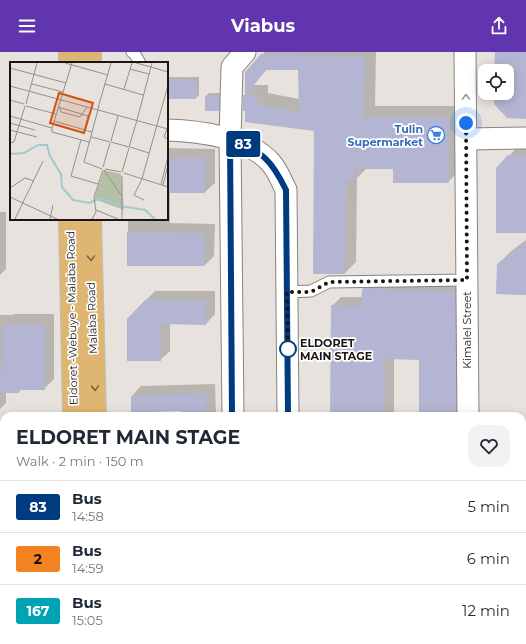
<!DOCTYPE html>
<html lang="en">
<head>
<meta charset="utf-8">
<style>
	body { margin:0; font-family:Montserrat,sans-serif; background:#f2f2f3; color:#1f2937; height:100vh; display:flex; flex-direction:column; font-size:15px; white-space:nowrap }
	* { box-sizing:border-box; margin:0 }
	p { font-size:13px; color:#747a83 }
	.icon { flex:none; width:22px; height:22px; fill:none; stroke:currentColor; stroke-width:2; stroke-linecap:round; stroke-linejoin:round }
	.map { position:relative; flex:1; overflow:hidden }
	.drawer { position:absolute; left:0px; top:360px; width:526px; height:232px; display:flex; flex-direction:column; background:#fff; border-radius:12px 12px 0 0; box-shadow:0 2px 10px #0003 }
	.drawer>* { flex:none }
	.badge { padding:0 8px; border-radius:3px; font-size:14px; line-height:26px }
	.buttons { position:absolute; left:478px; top:12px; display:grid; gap:8px }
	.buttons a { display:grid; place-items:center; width:36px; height:36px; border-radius:8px; background:#fff; box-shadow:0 2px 10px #0003; font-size:20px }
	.you { position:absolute; width:20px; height:20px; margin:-10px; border:3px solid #fff; border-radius:50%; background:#1a73e8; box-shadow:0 0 0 6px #1a73e833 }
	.map>.badge { position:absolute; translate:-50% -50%; box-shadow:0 0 0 2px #fff }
	.round { display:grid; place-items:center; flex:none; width:42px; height:42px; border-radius:12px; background:#f2f2f3 }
	.overview { display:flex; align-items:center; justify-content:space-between; height:68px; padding:0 16px }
	h1 { font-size:19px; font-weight:700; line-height:30px }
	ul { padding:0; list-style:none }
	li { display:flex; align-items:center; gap:12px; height:52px; padding:0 16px; border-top:1px solid #e0e1e3 }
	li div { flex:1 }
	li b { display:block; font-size:15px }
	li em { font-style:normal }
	li .badge { min-width:44px; font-weight:700; text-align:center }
	header { display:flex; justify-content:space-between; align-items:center; height:52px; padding:0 16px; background:#6135ad; color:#fff; font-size:18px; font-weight:700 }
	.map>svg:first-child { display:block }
</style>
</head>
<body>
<header><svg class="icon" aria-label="menu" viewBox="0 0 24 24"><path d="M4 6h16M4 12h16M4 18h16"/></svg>Viabus<svg class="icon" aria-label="share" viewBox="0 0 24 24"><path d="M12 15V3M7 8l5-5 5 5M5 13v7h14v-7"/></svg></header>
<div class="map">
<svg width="526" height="592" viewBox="0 0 526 592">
	<rect width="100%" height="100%" fill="#e7e2dd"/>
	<g fill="#0003" fill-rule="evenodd">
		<path d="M265,0H376L375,54H460L459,119L448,130L394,116L366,117L357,126L356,210L345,221L315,78L246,69L244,44L246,42V20ZM267,17H299V47L268,41V33H254Z"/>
		<path d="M167,25H199V43L196,46H167Z"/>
		<path d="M209,41H222L221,55L218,58H206V44Z"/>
		<path d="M521,91H526V180L509,104Z"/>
		<path d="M167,96L215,97V131L205,140H170V171L215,172L214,204L205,213H128V167H167Z"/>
		<path d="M0,160H6V217L0,223Z"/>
		<path d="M526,188V242L498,213L510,200Z"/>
		<path d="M372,228L464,230L467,364H420V307H394V364H331L332,254L341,245H362L363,237Z"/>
		<path d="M155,239H215V262L206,272L170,271V299L160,308L145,249Z"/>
		<path d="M14,262H54V327L44,337H22L19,340H6V351L0,357V263H12Z"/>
		<path d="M215,332L216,364H181V358L132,344L141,334Z"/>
		<path d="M4,403V474H0V404Z"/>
		<rect x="522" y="429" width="4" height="73"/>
		<rect x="128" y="588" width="183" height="4"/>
		<path d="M382,588H450H416V592H382Z"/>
	</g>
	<g fill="#b3b5d2">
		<path d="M495,0H526V67L507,66L494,52V41H507V19H494Z"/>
		<path d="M261,2L365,4L364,65H449V131H393V117H355V129H346L345,222H313L314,79L245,70V59H243V43H257V52L299,60L298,18H266L245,43V20Z"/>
		<path d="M167,27L196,28V47H167Z"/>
		<path d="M219,43V59H205V44Z"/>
		<path d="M508,103H526V181H496V116Z"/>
		<path d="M167,106H206L205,141H167Z"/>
		<path d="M127,180L205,181V214H127Z"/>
		<path d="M526,190V243L496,242L497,212Z"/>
		<path d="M388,236V238L455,239L456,364H419V308L385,307V364H330L331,253L361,254L362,237Z"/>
		<path d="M145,248L206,249V273L161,272V309H127V267Z"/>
		<path d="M3,272H45V338H19V341H0Z"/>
		<path d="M206,341L207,364H180V359L131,361V344Z"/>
	</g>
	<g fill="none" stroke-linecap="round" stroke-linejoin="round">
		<g stroke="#88837e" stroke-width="13">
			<g id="lane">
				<path d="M132,0L134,1L140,11"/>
				<path d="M287,240L311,239L329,230L467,228"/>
				<path d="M217,588V592"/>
				<path d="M470,588V592"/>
			</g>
		</g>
		<g stroke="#88837e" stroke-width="23">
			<g id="street">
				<path d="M465,0L468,364"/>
				<path d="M167,78C199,79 249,85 271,111C278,119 282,130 286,138L288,364"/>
				<path d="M466,87L526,86"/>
				<path d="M233,364L230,87L232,15L245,0"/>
				<path d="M0,528H4"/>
				<path d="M522,538H526"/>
				<path d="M322,588V592"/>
				<path d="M353,592V588"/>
			</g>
		</g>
		<g stroke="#bebebd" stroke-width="24">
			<g id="highway">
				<path d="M70,11V0"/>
				<path d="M90,11V0"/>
				<path d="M70,167L74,364"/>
				<path d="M90,167L95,364"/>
				<path d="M77,588V592"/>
				<path d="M100,588V592"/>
			</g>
		</g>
		<use href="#lane" stroke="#fff" stroke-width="11"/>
		<use href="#street" stroke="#fff" stroke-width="21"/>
		<use href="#highway" stroke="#dfb671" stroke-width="22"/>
	</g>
	<defs><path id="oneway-chevron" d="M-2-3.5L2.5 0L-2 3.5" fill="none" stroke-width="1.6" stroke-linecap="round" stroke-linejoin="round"/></defs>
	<use stroke="#979695" href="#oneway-chevron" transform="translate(466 45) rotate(-90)"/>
	<g stroke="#7c6642">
		<use href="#oneway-chevron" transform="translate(91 206) rotate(88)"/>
		<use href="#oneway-chevron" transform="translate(95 336) rotate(88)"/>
	</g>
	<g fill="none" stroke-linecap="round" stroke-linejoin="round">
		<g stroke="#fff" stroke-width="9">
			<path id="line" d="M232,364L230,88C262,98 272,109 286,138L288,364"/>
		</g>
		<use href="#line" stroke="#003b80" stroke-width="6"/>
		<path stroke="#181614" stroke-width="4" stroke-dasharray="0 7.2" d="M288,297V302L287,240H311L329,230L467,228L466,71"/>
	</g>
	<defs>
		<g id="supermarket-ring" transform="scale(0.9)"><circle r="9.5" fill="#fff" stroke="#3f7fe0" stroke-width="1.5"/><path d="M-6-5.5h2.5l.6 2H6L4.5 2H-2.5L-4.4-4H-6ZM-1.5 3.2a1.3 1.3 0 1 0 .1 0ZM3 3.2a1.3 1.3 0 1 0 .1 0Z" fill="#3f7fe0"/></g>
	</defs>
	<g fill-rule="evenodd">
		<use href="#supermarket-ring" x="436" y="83"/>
	</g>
	<circle fill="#fff" stroke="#003b80" stroke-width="2" cx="288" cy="297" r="8"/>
	<g text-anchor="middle" stroke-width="3.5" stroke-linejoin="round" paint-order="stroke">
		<g font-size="11" font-weight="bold" fill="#366cbe" stroke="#fff" text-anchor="end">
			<text x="423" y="81">Tulin<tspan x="423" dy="13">Supermarket</tspan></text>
		</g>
		<g font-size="11" fill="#181614" stroke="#fff">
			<text transform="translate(72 266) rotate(-91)" y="4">Eldoret -Webuye - Malaba Road</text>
			<text transform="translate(92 266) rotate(-92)" y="4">Malaba Road</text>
			<text transform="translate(467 278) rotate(-90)" y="4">Kimalel Street</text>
		</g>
		<g font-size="11" font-weight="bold" fill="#181614" stroke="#fff" text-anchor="start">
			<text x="300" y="295">ELDORET<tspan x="300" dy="13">MAIN STAGE</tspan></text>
		</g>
	</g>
	<g transform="translate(10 10)">
		<rect width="158" height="158" fill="#e7e2dd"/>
		<path d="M94,108L111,112L114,148L84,137Z" fill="#b4c0a5"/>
		<path fill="none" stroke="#a3c9ce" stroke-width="2" d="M0,92L14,91L28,83H37L40,94L51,112L52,125L63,138L79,141L91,136L111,144L135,148L145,157"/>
		<path fill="none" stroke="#94908d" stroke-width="1" d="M55,1L98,13M126,1L141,5M141,5L158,10M0,6L56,21M120,7L139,12M22,22L53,30M95,22L133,33M0,24L158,67M114,27L122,1M0,38L14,42M16,42L27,1M16,44L46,52M89,44L74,100L92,107M48,45L78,54L75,68M50,46L51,50L70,55L77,45M88,46L101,1M0,54L42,66M127,58L142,1M44,59L82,70M0,61L25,68M42,66L62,1M42,66V70L79,80M157,67L154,75L158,77M0,68L27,75M81,75L100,80M71,78L61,114L88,122M101,79L108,54M101,80L119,85M0,81L4,80L15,44M119,85L127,58M120,85L139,91M93,105L100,81M95,107L111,110M94,108L111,133M112,110L119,86M114,111L158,125M151,122L158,95M153,123L158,103M0,126L15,116L24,119M0,135L47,157M134,138L124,133L132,117L158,23M86,148L108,157M5,157L33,99M40,157L43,143M82,157L86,150L84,135L93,108M112,157V114"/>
		<path fill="#d3520d" fill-opacity="0.15" stroke="#d3520d" stroke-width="2" d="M49,31L83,41L74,71L40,61Z"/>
		<rect width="158" height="158" fill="none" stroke="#181614" stroke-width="2"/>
	</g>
</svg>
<div class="buttons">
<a><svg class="icon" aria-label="locate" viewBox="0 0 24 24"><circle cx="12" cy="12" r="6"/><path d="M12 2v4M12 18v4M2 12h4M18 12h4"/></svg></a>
</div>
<div class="you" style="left:466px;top:71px"></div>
<b class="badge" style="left:243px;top:92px;background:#003b80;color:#fff">83</b>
<section class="drawer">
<div class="overview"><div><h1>ELDORET MAIN STAGE</h1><p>Walk · 2 min · 150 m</p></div><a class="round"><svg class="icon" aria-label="heart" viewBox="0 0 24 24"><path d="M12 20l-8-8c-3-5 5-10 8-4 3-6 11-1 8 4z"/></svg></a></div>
<ul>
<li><span class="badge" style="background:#003b80;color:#fff">83</span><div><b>Bus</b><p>14:58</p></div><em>5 min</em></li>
<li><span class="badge" style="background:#f58220;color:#111">2</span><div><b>Bus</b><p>14:59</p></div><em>6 min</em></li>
<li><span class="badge" style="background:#00a3b4;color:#fff">167</span><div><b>Bus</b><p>15:05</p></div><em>12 min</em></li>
</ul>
</section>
</div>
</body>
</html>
